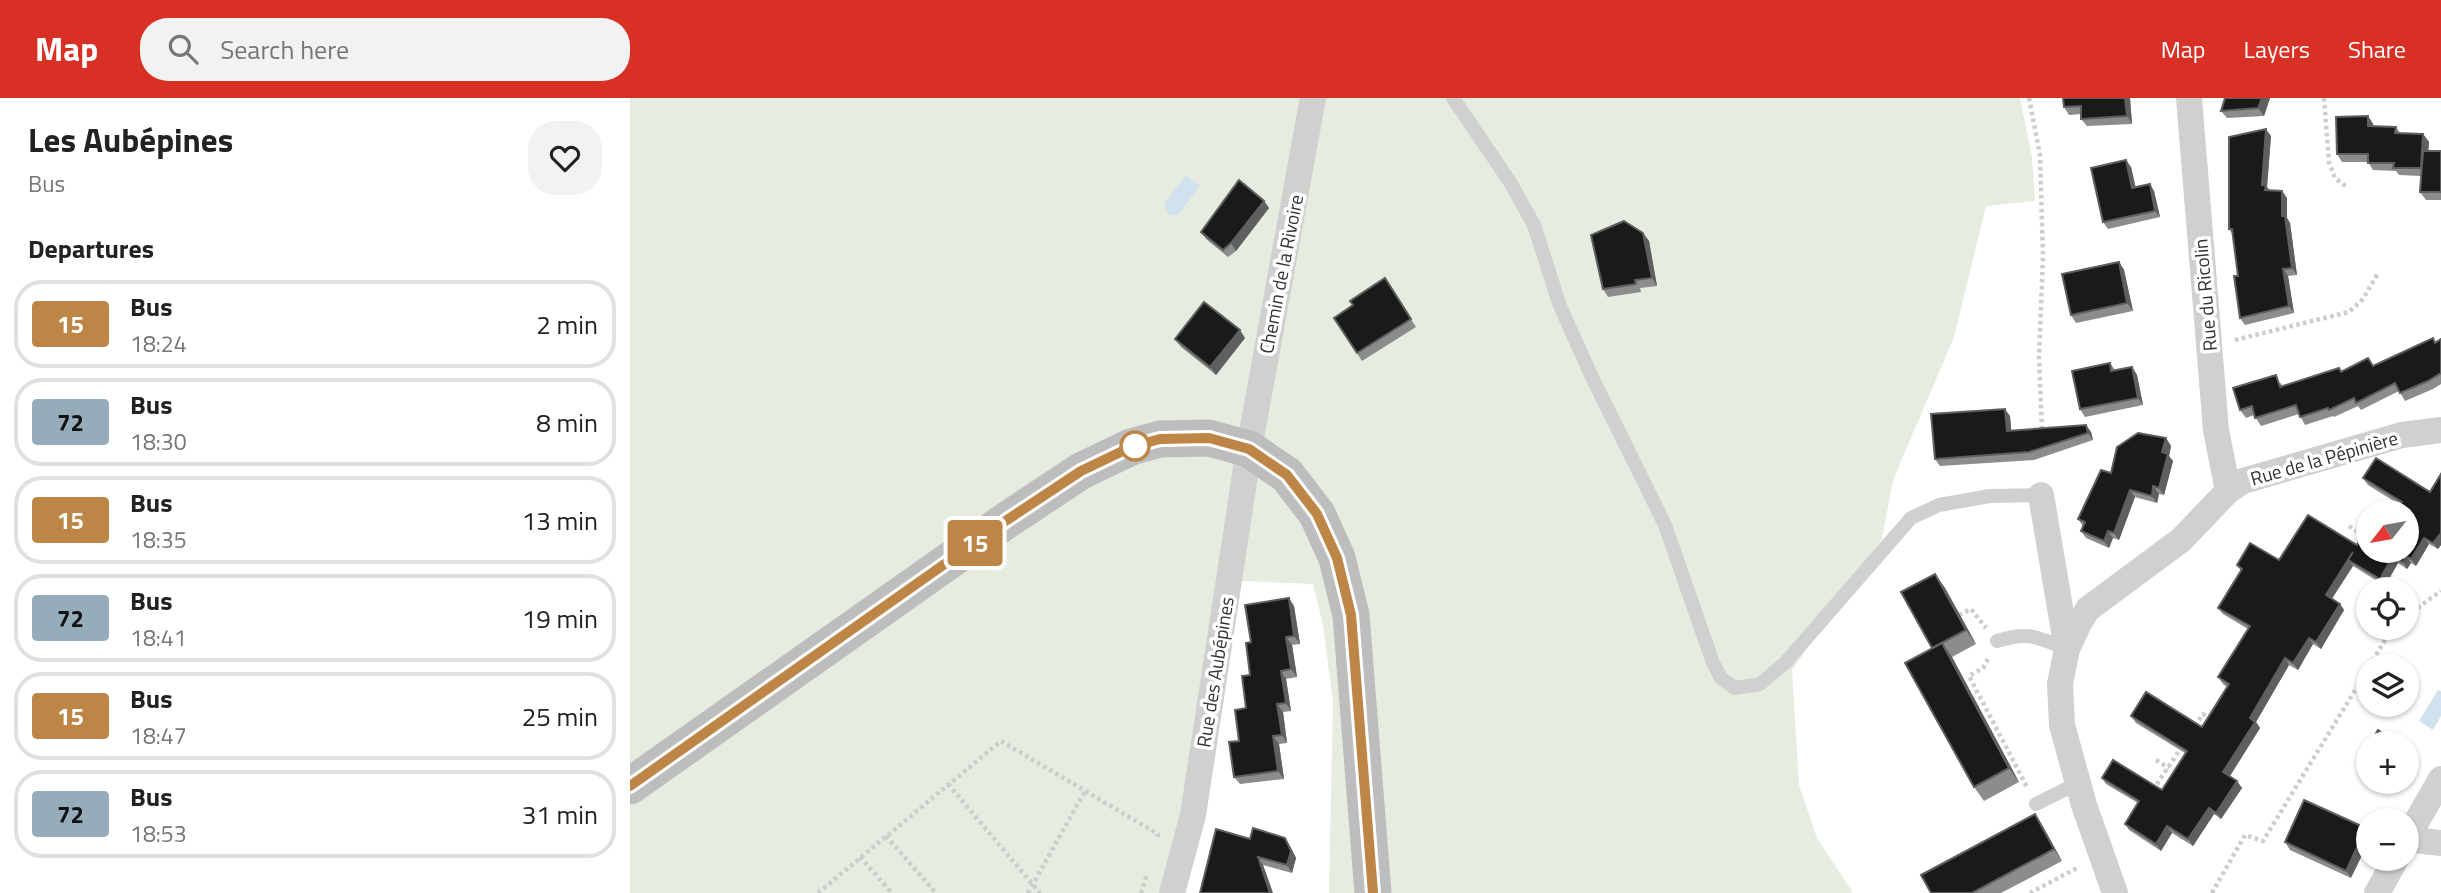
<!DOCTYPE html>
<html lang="en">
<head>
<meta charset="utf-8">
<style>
	body { margin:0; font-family:"Titillium Web",sans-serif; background:#f2f2f2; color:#222; height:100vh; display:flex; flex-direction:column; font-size:26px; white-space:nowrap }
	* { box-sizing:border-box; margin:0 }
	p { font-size:23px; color:#767676 }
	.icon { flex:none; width:38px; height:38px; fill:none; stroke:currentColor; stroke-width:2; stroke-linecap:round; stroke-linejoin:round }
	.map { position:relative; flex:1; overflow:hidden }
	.drawer { display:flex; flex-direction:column; background:#fff; width:630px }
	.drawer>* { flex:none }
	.badge { padding:0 14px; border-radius:5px; font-size:24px; line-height:46px }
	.needle { width:46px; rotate:239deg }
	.fabs { position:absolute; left:1726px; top:402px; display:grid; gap:14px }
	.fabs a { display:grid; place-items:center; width:63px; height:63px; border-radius:50%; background:#fff; box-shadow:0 2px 5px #0004; font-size:35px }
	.map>.badge { position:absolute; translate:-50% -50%; box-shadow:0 0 0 4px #fff }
	h2 { padding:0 28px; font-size:26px; line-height:63px }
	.round { display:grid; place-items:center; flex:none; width:74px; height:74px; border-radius:28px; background:#f2f2f2 }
	.overview { display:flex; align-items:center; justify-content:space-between; height:119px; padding:0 28px }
	h1 { font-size:33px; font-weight:700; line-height:52px }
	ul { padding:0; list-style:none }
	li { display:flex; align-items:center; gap:21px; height:88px; margin:0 14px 10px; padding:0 14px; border:4px solid #e0e0e0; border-radius:28px }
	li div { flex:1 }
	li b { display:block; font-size:26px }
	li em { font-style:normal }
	li .badge { min-width:77px; font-weight:700; text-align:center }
	header { display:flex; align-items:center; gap:42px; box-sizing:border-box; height:98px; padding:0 35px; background:#d93025; color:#fff }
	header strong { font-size:33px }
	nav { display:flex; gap:38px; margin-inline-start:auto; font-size:24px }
	.search { width:490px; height:63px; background:#f2f2f2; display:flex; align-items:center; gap:18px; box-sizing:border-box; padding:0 24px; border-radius:28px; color:#767676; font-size:26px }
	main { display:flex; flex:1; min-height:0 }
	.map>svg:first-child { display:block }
</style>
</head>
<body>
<header>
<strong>Map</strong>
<div class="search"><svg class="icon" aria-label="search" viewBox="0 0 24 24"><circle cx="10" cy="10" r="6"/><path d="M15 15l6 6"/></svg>Search here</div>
<nav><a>Map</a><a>Layers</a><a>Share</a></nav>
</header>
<main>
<section class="drawer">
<div class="overview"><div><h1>Les Aubépines</h1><p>Bus</p></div><a class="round"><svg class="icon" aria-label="heart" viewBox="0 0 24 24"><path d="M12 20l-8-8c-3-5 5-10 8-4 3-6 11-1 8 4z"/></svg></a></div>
<h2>Departures</h2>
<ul>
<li><span class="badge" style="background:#be8646;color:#fff">15</span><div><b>Bus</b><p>18:24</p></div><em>2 min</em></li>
<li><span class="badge" style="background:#95acba;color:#111">72</span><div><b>Bus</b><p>18:30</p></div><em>8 min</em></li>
<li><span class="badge" style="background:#be8646;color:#fff">15</span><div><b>Bus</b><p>18:35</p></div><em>13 min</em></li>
<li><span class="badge" style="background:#95acba;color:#111">72</span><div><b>Bus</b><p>18:41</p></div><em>19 min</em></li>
<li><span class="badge" style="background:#be8646;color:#fff">15</span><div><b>Bus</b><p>18:47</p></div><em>25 min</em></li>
<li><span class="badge" style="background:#95acba;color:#111">72</span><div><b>Bus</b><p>18:53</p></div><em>31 min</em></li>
</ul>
</section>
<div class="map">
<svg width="1811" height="795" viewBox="0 0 1811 795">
	<rect width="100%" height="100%" fill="#fff"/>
	<path fill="#e6ecdf" d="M0,0H1390L1402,59L1405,103L1356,108L1324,239L1263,382L1252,441L1162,572L1169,687L1187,740L1223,795H699L703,604L693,527L683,486L590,482L549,728L531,795H0Z"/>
	<g fill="#cfe2ee">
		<path d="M556,77L570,88L548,117H539L534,106Z"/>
		<path d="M1808,592L1811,593V618L1803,632L1789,623Z"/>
	</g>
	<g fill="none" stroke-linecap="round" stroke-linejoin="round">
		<g stroke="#cdcdcd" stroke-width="4.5" stroke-dasharray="3.5 3.5" stroke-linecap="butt">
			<path d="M1399,0L1410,57L1413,159L1409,259L1412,333"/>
			<path d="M1694,0L1699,64L1705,80L1717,89"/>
			<path d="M1605,242L1719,214L1733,201L1748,175"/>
			<path d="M1719,428L1732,437"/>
			<path d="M1725,450L1732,437L1738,435"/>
			<path d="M1329,517L1341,511L1356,530"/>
			<path d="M1776,518L1811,493"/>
			<path d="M1358,561L1353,570L1339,578L1397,689"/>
			<path d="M1739,569L1762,530"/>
			<path d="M1565,628L1573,616L1580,621"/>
			<path d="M1526,662L1539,670"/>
			<path d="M318,686L410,795"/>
			<path d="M1523,692L1551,650"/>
			<path d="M256,738L306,795"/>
			<path d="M230,759L262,795"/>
			<path d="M188,795L371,643L528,736L527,740"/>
			<path d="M398,795L455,693"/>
			<path d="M511,795L517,776"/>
			<path d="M1400,795L1449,769"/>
			<path d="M1582,795L1615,737L1633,743L1738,571"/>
		</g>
		<g stroke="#d0d0d0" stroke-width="14">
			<path d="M823,0L880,84L904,127L930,208L961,277L1035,427L1083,565L1091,580L1105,590L1130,586L1155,565L1281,420L1309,407L1360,398L1411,397"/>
			<path d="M1367,543C1399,533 1407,539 1437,551"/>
			<path d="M1406,706L1448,685"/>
		</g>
		<g stroke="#d0d0d0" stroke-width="26">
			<path d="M1559,0L1586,332L1598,393"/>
			<path d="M1411,397L1437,551L1430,586L1432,627L1454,707L1485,795"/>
			<path d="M1437,551L1449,525L1458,511L1551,442L1598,393L1613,383L1772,337L1811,332"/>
			<path d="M1777,741L1811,745"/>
			<path d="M1776,742L1811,681"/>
			<path d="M542,795L563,717L619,351L683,0"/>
			<path d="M1747,795L1766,761"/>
		</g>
		<path stroke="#bdbdbd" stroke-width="37" d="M0,688L377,422L451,373L501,349L530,341L579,340L619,351L657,377L687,416L707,460L721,517L743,795"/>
	</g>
	<g fill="#8c8c8c">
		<path d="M1433,0H1500L1502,26L1457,28L1451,21V16L1439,17L1434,9Z"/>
		<path d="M1595,0H1640L1634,18L1597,20L1591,13Z"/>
		<path d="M1738,18L1743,26L1744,28L1766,29L1770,35L1793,36L1799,44L1798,53H1811V102H1796L1790,94L1791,78L1769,77L1766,73L1743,72L1738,64H1712L1707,56Z"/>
		<path d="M1641,38L1637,89L1640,93H1652L1657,100V120L1660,125L1667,177L1658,178L1664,215L1615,227L1610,220L1608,178L1603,137L1599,131Z"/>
		<path d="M1501,69L1506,90L1524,93L1530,119L1478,131L1473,124Z"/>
		<path d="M634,103L639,110L606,153L598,159L576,141L571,134Z"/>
		<path d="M1013,135L1019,143L1027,188L1010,190L1011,194L978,199L973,191Z"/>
		<path d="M1489,164L1494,172L1503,213L1446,225L1441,217Z"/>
		<path d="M760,188L786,229L732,263L704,220Z"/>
		<path d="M615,240L586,277L551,249L545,241Z"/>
		<path d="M1803,240L1806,244L1811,241V286L1803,291L1775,303L1769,293L1731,312L1728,308L1704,319L1703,318L1675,327L1669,316L1631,328L1624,317L1616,320L1610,312L1651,285L1652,288L1709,270L1712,274L1744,268Z"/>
		<path d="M1480,265L1485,272L1502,269L1507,277L1513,307L1455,319L1450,311Z"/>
		<path d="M1380,318L1381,332L1456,327L1461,334L1463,342L1404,362L1310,368L1305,361Z"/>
		<path d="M1536,340L1541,348L1539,358L1543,363L1534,397L1529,396L1527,405L1505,399L1489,442L1483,440L1479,450L1456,440L1451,433L1453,428L1448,421Z"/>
		<path d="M1811,376V447L1808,451L1799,446L1786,468L1781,465L1777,471L1768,465L1755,488L1723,468L1702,501L1710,506L1714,512L1691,551L1683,546L1668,572L1659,567L1626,624L1630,630L1600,678L1612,690L1591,721L1584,716L1563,748L1542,735L1531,753L1499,732L1495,726L1508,705L1476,686L1472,680L1532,692L1555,655L1506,625L1501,618L1572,629L1597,589L1593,586L1588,579L1618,531L1593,516L1588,510L1611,473L1607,467L1738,453H1776L1770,407L1738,387L1733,380L1800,394Z"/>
		<path d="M1305,476L1315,490L1346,546L1322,559L1389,684L1354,703L1344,689L1302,550Z"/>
		<path d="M664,508L670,546L662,547L667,579L656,581L661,613L653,614L657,645L649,646L654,681L610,686L604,679L609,643L616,610L620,577Z"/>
		<path d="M1738,649V671L1731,661Z"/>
		<path d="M1674,702L1721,780L1660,752L1655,744Z"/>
		<path d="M1412,727L1432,763L1371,795H1301Z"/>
		<path d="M620,741L660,748L666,760L662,775L633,767L643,795Z"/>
	</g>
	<g fill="#5f5f5f">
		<path d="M1495,0H1500L1502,26L1497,18Z"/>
		<path d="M1632,0H1640L1634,18L1628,10Z"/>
		<path d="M1738,18L1743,26L1744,36L1738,28Z"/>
		<path d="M1636,31L1641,38L1637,89L1641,94L1640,99L1632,87Z"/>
		<path d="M1793,36L1799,44L1797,78L1791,70Z"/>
		<path d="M1496,62L1501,69L1507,97L1502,90Z"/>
		<path d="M1520,86L1524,93L1530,119L1525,113Z"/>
		<path d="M1652,93L1657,100V120L1660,125L1667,177L1662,170L1652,118Z"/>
		<path d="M634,103L639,110L606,153L601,145Z"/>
		<path d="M1013,135L1019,143L1027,188L1022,180Z"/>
		<path d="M1489,164L1494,172L1503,213L1497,205Z"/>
		<path d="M1653,171L1658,178L1664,215L1659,208Z"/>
		<path d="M610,232L615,240L586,277L580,269Z"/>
		<path d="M1502,269L1507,277L1513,307L1508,300Z"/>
		<path d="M1375,311L1380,318L1382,341L1377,333Z"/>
		<path d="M1456,327L1461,334L1463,342L1458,335Z"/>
		<path d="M1536,340L1541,348L1539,358L1543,363L1534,397L1529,390L1532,354Z"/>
		<path d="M1523,388L1529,396L1527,405L1522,398Z"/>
		<path d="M1500,392L1505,399L1489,442L1484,435Z"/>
		<path d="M1478,433L1483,440L1479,450L1474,443Z"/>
		<path d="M1811,435V447L1808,451L1803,445Z"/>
		<path d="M1794,440L1799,446L1786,468L1781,461Z"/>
		<path d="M1723,454L1718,462L1723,468L1700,503L1696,497Z"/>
		<path d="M1763,458L1768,465L1755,488L1750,481Z"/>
		<path d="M1776,458L1781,465L1777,471L1773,464Z"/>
		<path d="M1305,476L1315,490L1346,546L1336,532Z"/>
		<path d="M659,500L664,508L670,546L664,538Z"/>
		<path d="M1710,506L1714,512L1691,551L1686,544Z"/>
		<path d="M656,539L662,547L667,579L661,571Z"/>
		<path d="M1679,540L1683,546L1668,572L1663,565Z"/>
		<path d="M1312,545L1322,559L1389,684L1379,670Z"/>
		<path d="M1655,560L1659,567L1626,624L1630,630L1598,681L1593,674L1620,620Z"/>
		<path d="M651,573L656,581L661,613L656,605Z"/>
		<path d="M647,606L653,614L657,645L652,637Z"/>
		<path d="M643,638L649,646L654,681L648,673Z"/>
		<path d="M1776,653L1780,658L1776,665Z"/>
		<path d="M1607,683L1612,690L1591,721L1586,715Z"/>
		<path d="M1579,710L1584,716L1563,748L1558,741Z"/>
		<path d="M1405,716L1412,727L1432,763L1424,751Z"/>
		<path d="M1537,728L1542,735L1531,753L1526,746Z"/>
		<path d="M1736,730L1738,733V745L1721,780L1716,773Z"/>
		<path d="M655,740L660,748L666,760L662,775L657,767Z"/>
		<path d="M628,759L633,767L643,795H640Z"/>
	</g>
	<g fill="#1a1a1a" stroke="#5f5f5f" stroke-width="2">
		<path d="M1433,0H1495L1497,18L1451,21V8L1434,9Z"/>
		<path d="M1595,0H1632L1628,10L1591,13Z"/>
		<path d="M1738,18V28L1766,29L1765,35L1793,36L1791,70H1763L1764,65H1738V56H1707L1706,19Z"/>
		<path d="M1636,31L1632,87H1636L1635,92L1652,93V118H1655L1662,170L1653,171L1659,208L1610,220L1604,178H1608L1602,131H1599V39Z"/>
		<path d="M1793,53H1811V94H1790Z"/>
		<path d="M1496,62L1502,90L1520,86L1525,113L1473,124L1461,70Z"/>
		<path d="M609,82L634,103L601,145L593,152L571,134Z"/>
		<path d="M994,123L1013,135L1022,180L1005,182L1006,186L973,191L961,137Z"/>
		<path d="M1489,164L1497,205L1441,217L1432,176Z"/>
		<path d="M755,180L781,221L727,255L704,220L723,207L720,203Z"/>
		<path d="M574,204L610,232L580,269L545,241Z"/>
		<path d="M1803,240L1805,245L1811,241V275L1798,283L1770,295L1765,285L1726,305L1724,300L1699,312L1698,310L1670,319L1666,307L1625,320L1622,308L1610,312L1603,290L1646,277L1650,289L1709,270L1711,274L1738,260L1743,268Z"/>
		<path d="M1480,265L1481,273L1502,269L1508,300L1450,311L1442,273Z"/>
		<path d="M1375,311L1377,333L1456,327L1458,335L1399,354L1305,361L1301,316Z"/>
		<path d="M1508,335L1536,340L1532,354L1538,356L1529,390L1523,388L1522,398L1500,392L1484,435L1478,433L1474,443L1451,433L1455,424L1448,421L1471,372L1481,375L1487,349Z"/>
		<path d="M1746,360L1800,394L1811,376V435L1803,445L1794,440L1781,461L1776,458L1773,464L1763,458L1750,481L1718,462L1723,454L1696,497L1710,506L1686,544L1679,540L1663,565L1655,560L1620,620L1625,624L1593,674L1607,683L1586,715L1579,710L1558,741L1537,728L1526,746L1495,726L1509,703L1472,680L1483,662L1532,692L1557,653L1501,618L1516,594L1572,629L1599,586L1588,579L1620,528L1588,510L1612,471L1607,467L1620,445L1649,462L1678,417L1727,447L1735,433L1738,435V453H1776V415H1765L1772,404L1733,380Z"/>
		<path d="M1305,476L1336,532L1302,550L1271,494Z"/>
		<path d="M659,500L664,538L656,539L661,571L651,573L656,605L647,606L652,637L643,638L648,673L604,679L599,644L609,643L605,612L616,610L612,578L620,577L616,545L621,544L615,507Z"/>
		<path d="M1312,545L1379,670L1344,689L1275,565Z"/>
		<path d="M1748,632L1770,646H1740Z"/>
		<path d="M1738,649V665L1731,661Z"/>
		<path d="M1674,702L1736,730L1716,773L1655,744Z"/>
		<path d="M1405,716L1424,751L1342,795H1301L1291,777Z"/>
		<path d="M623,730L655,740L661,753L657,767L628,759L640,795H570L586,731L620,741Z"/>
	</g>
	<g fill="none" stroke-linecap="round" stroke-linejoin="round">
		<g stroke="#fff" stroke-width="16">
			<path id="line" d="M0,688L377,422L451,373L501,349L530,341L579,340L619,351L657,377L687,416L707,460L721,517L743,795"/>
		</g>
		<use href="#line" stroke="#be8646" stroke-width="10"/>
	</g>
	<circle fill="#fff" stroke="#be8646" stroke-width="3.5" cx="505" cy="348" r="14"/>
	<g text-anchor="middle" stroke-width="7" stroke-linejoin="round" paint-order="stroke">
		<g font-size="19" fill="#333" stroke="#fff">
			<text transform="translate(651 176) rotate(-79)" y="7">Chemin de la Rivoire</text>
			<text transform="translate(1575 197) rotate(-95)" y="7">Rue du Ricolin</text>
			<text transform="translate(1694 360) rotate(-16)" y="7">Rue de la Pépinière</text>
			<text transform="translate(585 574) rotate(-81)" y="7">Rue des Aubépines</text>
		</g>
	</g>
</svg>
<div class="fabs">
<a><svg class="needle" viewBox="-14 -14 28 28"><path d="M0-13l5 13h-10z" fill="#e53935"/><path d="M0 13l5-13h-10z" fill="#767676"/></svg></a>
<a><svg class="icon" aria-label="locate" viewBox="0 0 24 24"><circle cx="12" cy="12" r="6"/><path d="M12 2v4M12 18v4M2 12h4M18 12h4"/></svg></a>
<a><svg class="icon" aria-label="layers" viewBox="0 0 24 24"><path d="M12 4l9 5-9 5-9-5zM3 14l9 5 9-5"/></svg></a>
<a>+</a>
<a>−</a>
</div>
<b class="badge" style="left:345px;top:445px;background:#be8646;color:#fff">15</b>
</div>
</main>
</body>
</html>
